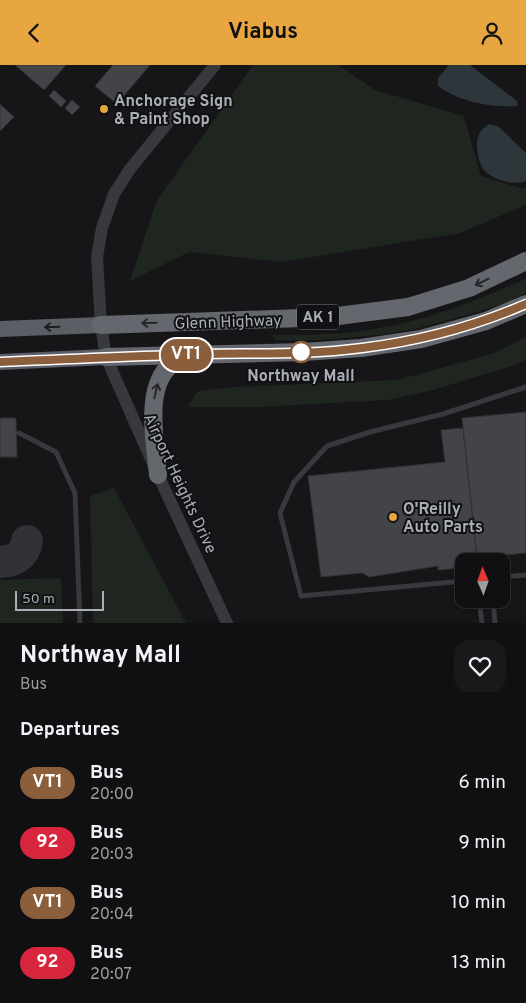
<!DOCTYPE html>
<html lang="en">
<head>
<meta charset="utf-8">
<style>
	body { margin:0; font-family:Overpass,sans-serif; background:#19191b; color:#f1f3f6; height:100vh; display:flex; flex-direction:column; font-size:19px; white-space:nowrap }
	* { box-sizing:border-box; margin:0 }
	p { font-size:16px; color:#9c9d9f }
	.icon { flex:none; width:28px; height:28px; fill:none; stroke:currentColor; stroke-width:2; stroke-linecap:round; stroke-linejoin:round }
	.map { position:relative; height:558px; overflow:hidden }
	.panel { display:flex; flex-direction:column; background:#101012; flex:1 }
	.panel>* { flex:none }
	.badge { padding:0 10px; border-radius:16px; font-size:18px; line-height:32px }
	.needle { width:32px; rotate:358deg }
	.tools { position:absolute; left:455px; top:488px; display:grid; gap:10px }
	.tools a { display:grid; place-items:center; width:55px; height:55px; border-radius:10px; background:#101012; box-shadow:0 1px 4px #0004,0 0 0 1px #303032; font-size:25px }
	.scale { position:absolute; left:15px; bottom:12px; width:89px; box-sizing:border-box; padding-left:5px; border:2px solid #a9aeb7; border-top:0; font-size:14px; line-height:18px; white-space:nowrap; color:#a9aeb7; -webkit-text-stroke:4px #111113; paint-order:stroke }
	.map>.badge { position:absolute; translate:-50% -50%; box-shadow:0 0 0 2px #fff }
	h2 { padding:0 20px; font-size:19px; line-height:45px }
	.round { display:grid; place-items:center; flex:none; width:52px; height:52px; border-radius:15px; background:#19191b }
	.summary { display:flex; align-items:center; justify-content:space-between; height:85px; padding:0 20px }
	h1 { font-size:24px; font-weight:700; line-height:38px }
	ul { padding:0; list-style:none }
	li { display:flex; align-items:center; gap:15px; height:60px; padding:0 20px }
	li div { flex:1 }
	li b { display:block; font-size:19px }
	li em { font-style:normal }
	li .badge { min-width:55px; font-weight:700; text-align:center }
	header { display:flex; justify-content:space-between; align-items:center; height:65px; padding:0 20px; background:#e7a63f; color:#111; font-size:22px; font-weight:700 }
	.map>svg:first-child { display:block }
</style>
</head>
<body>
<header><svg class="icon" aria-label="back" viewBox="0 0 24 24"><path d="M15 5l-7 7 7 7"/></svg>Viabus<svg class="icon" aria-label="person" viewBox="0 0 24 24"><circle cx="12" cy="8" r="4"/><path d="M4 21q1-7 8-7t8 7"/></svg></header>
<div class="map">
<svg width="526" height="558" viewBox="0 0 526 558">
	<rect width="100%" height="100%" fill="#161618"/>
	<g fill="#1f261f">
		<path d="M253,0H338L375,25L464,51L481,111L523,124L526,123V140L460,168L282,197L189,187L130,216L157,135Z"/>
		<path d="M526,214V228L506,238L470,249L419,263L380,270L320,275H276L271,270C303,270 343,270 374,264C428,256 477,235 526,214Z"/>
		<path d="M526,272V295L512,301L433,325L388,335L259,342H187L198,326L234,322L397,315L495,288Z"/>
		<path d="M114,423L186,558H93L90,431Z"/>
		<path d="M61,513L63,558H0V515Z"/>
	</g>
	<g fill="#2d363b">
		<path d="M449,0H470L517,36L518,41C493,43 459,37 438,21V13Z"/>
		<path d="M489,59L499,62L526,88V116C513,120 496,116 486,107C477,99 474,77 480,67C482,64 486,61 489,59Z"/>
	</g>
	<g fill="none" stroke-linecap="round" stroke-linejoin="round">
		<path stroke="#303235" stroke-width="32" d="M0,497C15,496 24,491 27,476"/>
	</g>
	<g fill="#434448" stroke="#303134">
		<path d="M15,0H66L44,25Z"/>
		<path d="M113,0H150L117,39L95,21Z"/>
		<path d="M54,25L66,36L61,42L49,31Z"/>
		<path d="M72,35L80,42L72,50L65,43Z"/>
		<path d="M0,39L14,52L0,66Z"/>
		<path d="M526,347V488L477,493L462,353Z"/>
		<path d="M0,353H16L17,392H0Z"/>
		<path d="M463,363L477,496H464L461,503L438,505V501L369,512L362,508L321,512L308,411L445,397L441,365Z"/>
	</g>
	<g fill="none" stroke-linecap="round" stroke-linejoin="round">
		<g stroke="#38393d" stroke-width="5">
			<path d="M19,368L56,387L75,428L80,558"/>
			<path d="M501,512L526,510"/>
			<path d="M464,516L301,531L280,448L294,417L327,381L370,367L443,349L526,322"/>
			<path d="M479,534L482,558"/>
			<path d="M493,534L495,558"/>
		</g>
		<path stroke="#38393d" stroke-width="12" d="M215,0L130,104L114,129L102,163L97,192L101,260L106,292L158,410L227,558"/>
		<g stroke="#5c5e65" stroke-width="16">
			<path d="M0,264L101,260"/>
			<path d="M0,297L106,292"/>
		</g>
		<g stroke="#64676e" stroke-width="18">
			<path d="M101,260L330,252L408,242L469,223L526,196"/>
			<path d="M106,292L304,287L361,283L421,274L486,256L526,239"/>
			<path d="M158,410C155,374 140,306 185,292"/>
		</g>
	</g>
	<defs><path id="oneway-shaft" d="M-6 0H5M1.5-3L5.5 0L1.5 3" fill="none" stroke-width="1.6" stroke-linecap="round" stroke-linejoin="round" transform="scale(1.25)"/></defs>
	<g stroke="#26262a">
		<use href="#oneway-shaft" transform="translate(482 217) rotate(154)"/>
		<use href="#oneway-shaft" transform="translate(149 258) rotate(178)"/>
		<use href="#oneway-shaft" transform="translate(156 326) rotate(-77)"/>
	</g>
	<use stroke="#1c1d1f" href="#oneway-shaft" transform="translate(52 262) rotate(178)"/>
	<g fill="none" stroke-linecap="round" stroke-linejoin="round">
		<g stroke="#fff" stroke-width="11">
			<path id="line" d="M0,297C68,294 136,291 204,289C256,288 310,290 362,283C420,276 473,262 526,239"/>
		</g>
		<use href="#line" stroke="#8b5e3c" stroke-width="8"/>
	</g>
	<g fill="#e7a63f" stroke="#111113" stroke-width="2">
		<circle cx="104" cy="44" r="5"/>
		<circle cx="393" cy="452" r="5"/>
	</g>
	<circle fill="#fff" stroke="#8b5e3c" stroke-width="2.5" cx="301" cy="287" r="10"/>
	<g text-anchor="middle" stroke-width="4" stroke-linejoin="round" paint-order="stroke">
		<rect fill="#111113" stroke="#7b7f86" stroke-width="1" x="297" y="239.5" width="42" height="25" rx="4"/>
		<g font-size="15" font-weight="bold" fill="#a9aeb7">
			<text x="318" y="257">AK 1</text>
		</g>
		<g font-size="16" font-weight="bold" fill="#a9aeb7" stroke="#111113" text-anchor="start">
			<text x="114" y="41">Anchorage Sign<tspan x="114" dy="18">&amp; Paint Shop</tspan></text>
			<text x="403" y="449">O'Reilly<tspan x="403" dy="18">Auto Parts</tspan></text>
		</g>
		<g font-size="16" fill="#a9aeb7" stroke="#111113">
			<text transform="translate(228 256) rotate(-2)" y="6">Glenn Highway</text>
			<text transform="translate(181 418) rotate(65)" y="6">Airport Heights Drive</text>
		</g>
		<g font-size="16" font-weight="bold" fill="#a9aeb7" stroke="#111113">
			<text x="301" y="316">Northway Mall</text>
		</g>
	</g>
</svg>
<div class="tools">
<a><svg class="needle" viewBox="-14 -14 28 28"><path d="M0-13l5 13h-10z" fill="#e53935"/><path d="M0 13l5-13h-10z" fill="#9c9d9f"/></svg></a>
</div>
<div class="scale">50 m</div>
<b class="badge" style="left:186px;top:290px;background:#8b5e3c;color:#fff">VT1</b>
</div>
<section class="panel">
<div class="summary"><div><h1>Northway Mall</h1><p>Bus</p></div><a class="round"><svg class="icon" aria-label="heart" viewBox="0 0 24 24"><path d="M12 20l-8-8c-3-5 5-10 8-4 3-6 11-1 8 4z"/></svg></a></div>
<h2>Departures</h2>
<ul>
<li><span class="badge" style="background:#8b5e3c;color:#fff">VT1</span><div><b>Bus</b><p>20:00</p></div><em>6 min</em></li>
<li><span class="badge" style="background:#d7263d;color:#fff">92</span><div><b>Bus</b><p>20:03</p></div><em>9 min</em></li>
<li><span class="badge" style="background:#8b5e3c;color:#fff">VT1</span><div><b>Bus</b><p>20:04</p></div><em>10 min</em></li>
<li><span class="badge" style="background:#d7263d;color:#fff">92</span><div><b>Bus</b><p>20:07</p></div><em>13 min</em></li>
</ul>
</section>
</body>
</html>
